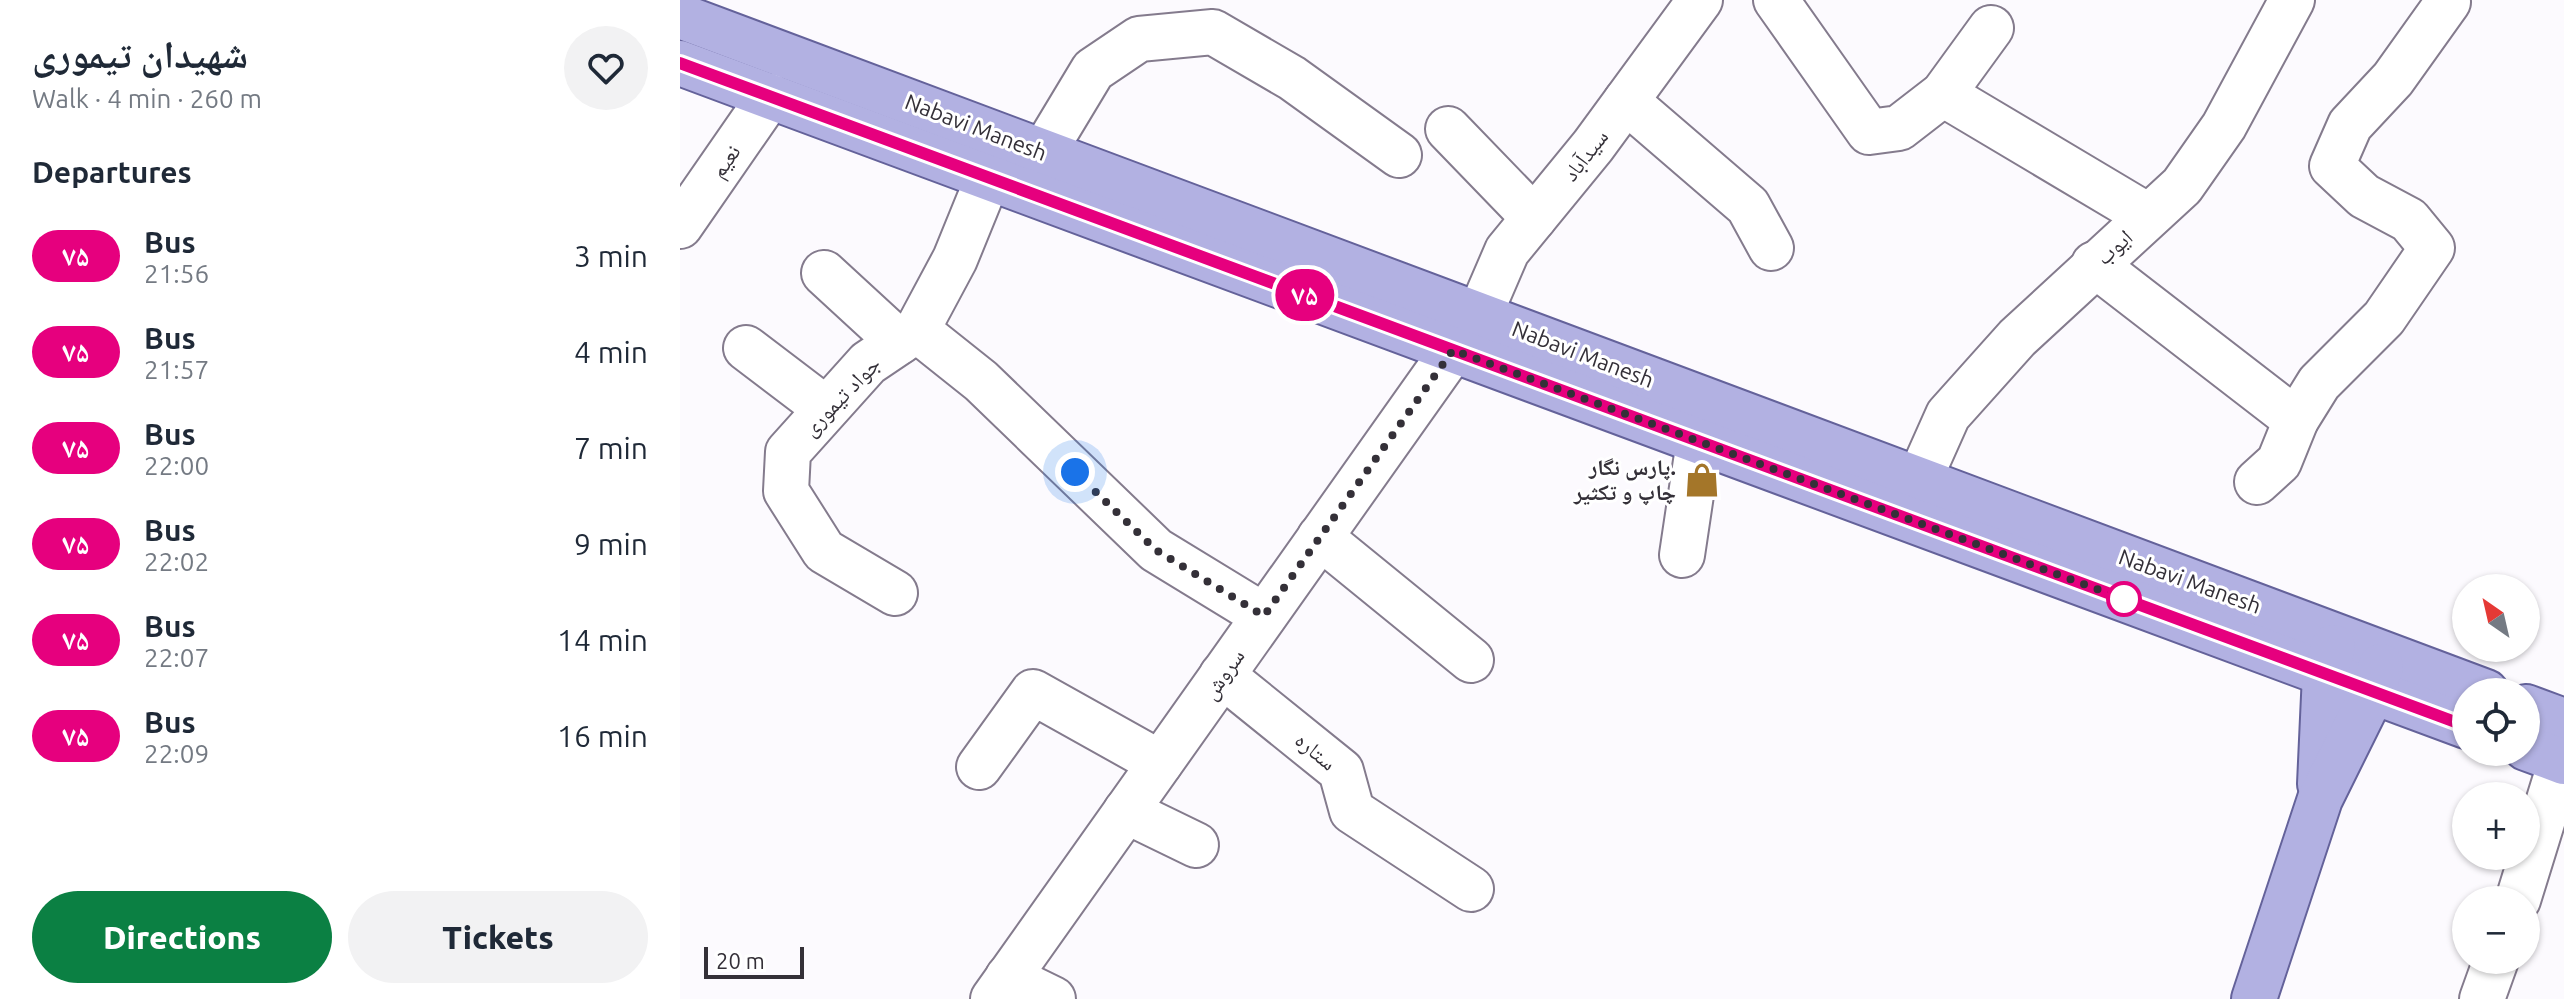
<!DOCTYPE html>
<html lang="en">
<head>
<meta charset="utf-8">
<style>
	body { margin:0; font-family:Ubuntu,"Noto Naskh Arabic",sans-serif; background:#f2f2f3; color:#1f2937; height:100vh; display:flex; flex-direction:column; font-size:30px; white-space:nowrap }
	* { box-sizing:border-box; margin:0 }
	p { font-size:26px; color:#747a83 }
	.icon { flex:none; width:44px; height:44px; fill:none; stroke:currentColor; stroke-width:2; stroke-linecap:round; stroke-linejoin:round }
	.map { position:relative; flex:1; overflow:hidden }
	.drawer { display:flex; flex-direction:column; background:#fff; width:680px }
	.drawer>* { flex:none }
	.badge { padding:0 16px; border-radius:26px; font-size:28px; line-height:52px }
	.needle { width:52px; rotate:326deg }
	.controls { position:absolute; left:1772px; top:574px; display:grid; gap:16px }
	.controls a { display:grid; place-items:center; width:88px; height:88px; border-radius:50%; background:#fff; box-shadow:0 2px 6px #0004; font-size:40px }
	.scale { position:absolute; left:24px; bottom:20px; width:100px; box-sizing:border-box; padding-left:8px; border:4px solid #343038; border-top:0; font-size:22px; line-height:28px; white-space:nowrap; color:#343038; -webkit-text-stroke:6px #fff; paint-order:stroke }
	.you { position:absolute; width:40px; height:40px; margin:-20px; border:6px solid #fff; border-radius:50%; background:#1a73e8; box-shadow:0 0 0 12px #1a73e833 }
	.map>.badge { position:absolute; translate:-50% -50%; box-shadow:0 0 0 4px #fff }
	h2 { padding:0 32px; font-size:30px; line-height:72px }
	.round { display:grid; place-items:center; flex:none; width:84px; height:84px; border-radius:42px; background:#f2f2f3 }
	.headline { display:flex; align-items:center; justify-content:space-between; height:136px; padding:0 32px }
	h1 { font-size:38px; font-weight:800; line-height:60px }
	.primary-button { display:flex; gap:16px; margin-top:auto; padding:16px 32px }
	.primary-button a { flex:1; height:92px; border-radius:48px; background:#0b8043; color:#fff; font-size:32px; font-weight:800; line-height:92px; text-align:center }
	.primary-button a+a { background:#f2f2f3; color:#1f2937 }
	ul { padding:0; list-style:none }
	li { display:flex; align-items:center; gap:24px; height:96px; padding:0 32px }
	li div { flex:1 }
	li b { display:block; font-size:30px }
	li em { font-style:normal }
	li .badge { min-width:88px; font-weight:700; text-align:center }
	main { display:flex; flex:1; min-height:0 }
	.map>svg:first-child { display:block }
</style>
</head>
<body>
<main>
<section class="drawer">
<div class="headline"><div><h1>شهیدان تیموری</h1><p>Walk · 4 min · 260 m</p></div><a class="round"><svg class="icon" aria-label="heart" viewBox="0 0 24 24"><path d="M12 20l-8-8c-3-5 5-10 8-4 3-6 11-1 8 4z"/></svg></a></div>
<h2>Departures</h2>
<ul>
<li><span class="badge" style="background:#e6007e;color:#fff">۷۵</span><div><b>Bus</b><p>21:56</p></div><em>3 min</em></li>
<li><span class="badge" style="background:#e6007e;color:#fff">۷۵</span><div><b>Bus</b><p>21:57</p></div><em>4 min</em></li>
<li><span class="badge" style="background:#e6007e;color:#fff">۷۵</span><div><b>Bus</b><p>22:00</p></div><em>7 min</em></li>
<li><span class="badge" style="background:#e6007e;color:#fff">۷۵</span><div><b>Bus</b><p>22:02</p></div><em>9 min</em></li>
<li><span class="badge" style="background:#e6007e;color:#fff">۷۵</span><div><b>Bus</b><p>22:07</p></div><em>14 min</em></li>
<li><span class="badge" style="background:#e6007e;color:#fff">۷۵</span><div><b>Bus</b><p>22:09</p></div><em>16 min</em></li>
</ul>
<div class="primary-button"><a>Directions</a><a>Tickets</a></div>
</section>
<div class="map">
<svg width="1884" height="999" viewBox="0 0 1884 999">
	<rect width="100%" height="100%" fill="#fcfafe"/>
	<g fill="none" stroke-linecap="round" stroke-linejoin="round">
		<g stroke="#847b8d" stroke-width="48">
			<g id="minor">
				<path d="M1096,0L1189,132L1219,128L1263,94L1311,28"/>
				<path d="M1263,94L1468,216"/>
				<path d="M946,101L1068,206L1091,248"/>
				<path d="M768,129L854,218"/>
				<path d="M363,153L413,70L459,39L533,32L612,78L719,155"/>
				<path d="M0,226L90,96"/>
				<path d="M1414,264L1616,420"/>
				<path d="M144,273L219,342"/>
				<path d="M799,316L827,251L913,146L1020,0"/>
				<path d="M237,330L301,381L476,550L584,616"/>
				<path d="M66,348L145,408"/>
				<path d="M1239,480L1268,415L1337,338L1502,186L1544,126L1612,0"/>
				<path d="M1577,482L1599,462L1616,420L1639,383L1704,318L1752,248L1729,220L1684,196L1652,166L1670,125L1713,79L1768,2"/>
				<path d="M640,537L791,660"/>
				<path d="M1002,555L1019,441"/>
				<path d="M215,593L144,551L106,491L108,452L188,363L237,330L275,259L308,178"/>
				<path d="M542,675L661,771L672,811L791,889"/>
				<path d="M299,767L353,692L480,763"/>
				<path d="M446,811L516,845"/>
				<path d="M1838,900L1881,761"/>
				<path d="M328,977L373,999"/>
				<path d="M313,999L773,350"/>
				<path d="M1802,999L1816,960"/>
			</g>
		</g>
		<g stroke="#64629a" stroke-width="48">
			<g id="major">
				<path d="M0,16L1806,692"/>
				<path d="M0,63L1786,726"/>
				<path d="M1846,707L1884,721"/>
				<path d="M1846,748L1884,762"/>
				<path d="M1640,784L1645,674L1653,647"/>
				<path d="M1574,999L1640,799L1693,692L1701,666"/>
			</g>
		</g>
		<use href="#minor" stroke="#fff" stroke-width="44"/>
		<use href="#major" stroke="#b2b1e2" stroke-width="44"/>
	</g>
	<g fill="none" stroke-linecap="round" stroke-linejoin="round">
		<g stroke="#fff" stroke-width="18">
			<path id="line" d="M0,63L1786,726"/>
		</g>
		<use href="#line" stroke="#e6007e" stroke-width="12"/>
		<path stroke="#343038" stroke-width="8" stroke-dasharray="0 14.4" d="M395,472L476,550L584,616L773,350L1444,599"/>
	</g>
	<defs>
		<g id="shop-bare" transform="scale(2.76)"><path d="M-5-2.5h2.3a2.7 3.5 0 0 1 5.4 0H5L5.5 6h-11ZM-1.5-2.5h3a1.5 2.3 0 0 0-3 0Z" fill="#a47629" stroke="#fff" stroke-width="2.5" paint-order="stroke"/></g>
	</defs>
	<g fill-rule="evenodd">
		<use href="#shop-bare" x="1022" y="480"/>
	</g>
	<circle fill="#fff" stroke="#e6007e" stroke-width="4" cx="1444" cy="599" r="16"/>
	<g text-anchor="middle" stroke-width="6" stroke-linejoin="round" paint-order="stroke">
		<g font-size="22" fill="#343038" stroke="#fff">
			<text transform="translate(296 127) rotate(21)" y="8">Nabavi Manesh</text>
			<text transform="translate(905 155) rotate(-52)" y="8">سیدآباد</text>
			<text transform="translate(45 161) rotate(-55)" y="8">نعیم</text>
			<text transform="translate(1434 247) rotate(-42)" y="8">ایوب</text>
			<text transform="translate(903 354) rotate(21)" y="8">Nabavi Manesh</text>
			<text transform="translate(161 396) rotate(-46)" y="8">جواد تیموری</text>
			<text transform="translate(1510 581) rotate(20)" y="8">Nabavi Manesh</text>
			<text transform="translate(543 674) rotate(-55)" y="8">سروش</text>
			<text transform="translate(636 751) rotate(40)" y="8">ستاره</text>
		</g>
		<g font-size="22" font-weight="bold" fill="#343038" stroke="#fff" text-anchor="end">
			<text x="996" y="475">پارس نگار.<tspan x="996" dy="25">چاپ و تکثیر</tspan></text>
		</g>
	</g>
</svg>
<div class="controls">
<a><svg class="needle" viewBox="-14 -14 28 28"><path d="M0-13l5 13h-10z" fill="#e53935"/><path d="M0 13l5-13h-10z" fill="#747a83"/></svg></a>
<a><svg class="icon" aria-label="locate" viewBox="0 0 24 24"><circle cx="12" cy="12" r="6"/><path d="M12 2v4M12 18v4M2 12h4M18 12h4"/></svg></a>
<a>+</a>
<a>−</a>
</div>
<div class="scale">20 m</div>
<div class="you" style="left:395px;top:472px"></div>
<b class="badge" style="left:625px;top:295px;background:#e6007e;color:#fff">۷۵</b>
</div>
</main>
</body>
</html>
